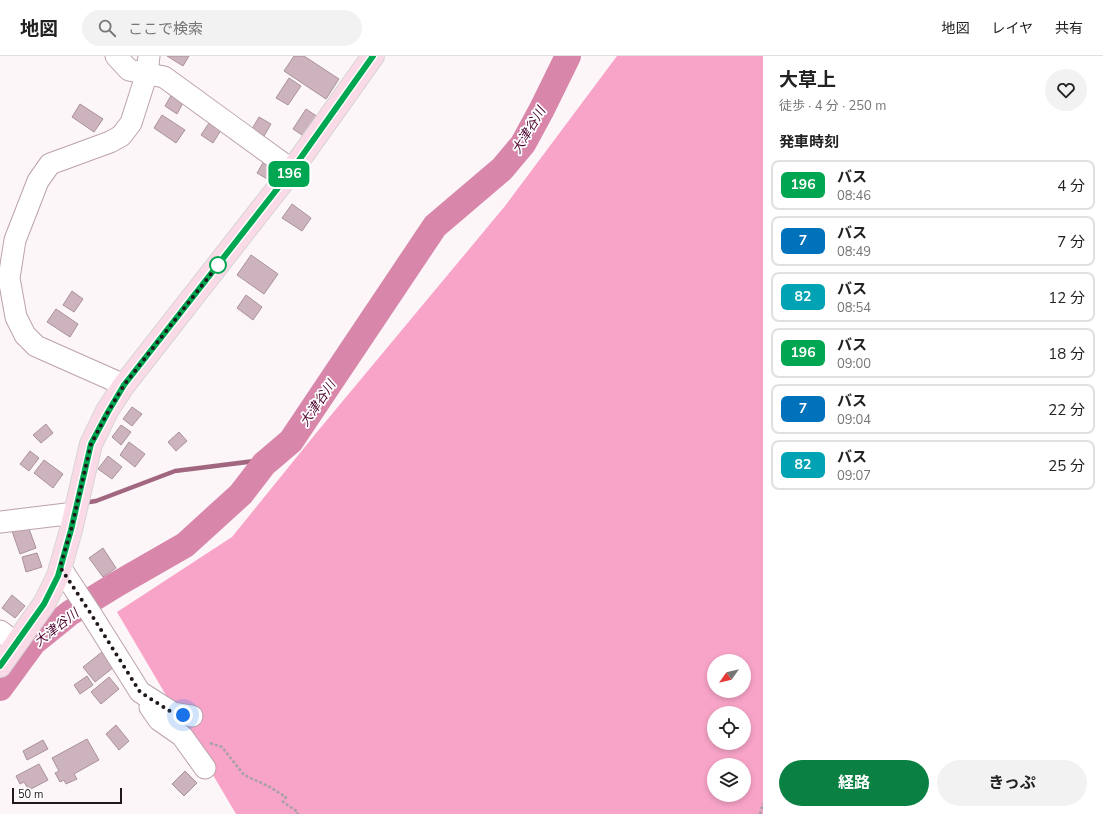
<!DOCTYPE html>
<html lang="ja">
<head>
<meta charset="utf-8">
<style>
	body { margin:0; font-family:"Nunito Sans","Noto Sans JP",sans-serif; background:#f2f2f2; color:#222; height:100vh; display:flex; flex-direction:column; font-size:15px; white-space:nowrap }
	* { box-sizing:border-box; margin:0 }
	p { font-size:13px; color:#767676 }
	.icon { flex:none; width:22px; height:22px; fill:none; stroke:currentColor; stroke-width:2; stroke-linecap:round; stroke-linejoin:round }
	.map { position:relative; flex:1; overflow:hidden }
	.side { display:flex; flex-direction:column; background:#fff; width:340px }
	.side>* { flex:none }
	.badge { padding:0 8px; border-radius:6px; font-size:14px; line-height:26px }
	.needle { width:26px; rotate:236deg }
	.controls { position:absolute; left:707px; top:598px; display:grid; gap:8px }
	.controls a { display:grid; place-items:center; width:44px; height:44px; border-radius:50%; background:#fff; box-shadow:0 2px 6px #0003; font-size:20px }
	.scale { position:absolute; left:12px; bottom:10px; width:110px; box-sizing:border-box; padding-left:4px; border:2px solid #21181c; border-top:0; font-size:11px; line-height:14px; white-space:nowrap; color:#21181c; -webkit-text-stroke:3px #fff; paint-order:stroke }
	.you { position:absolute; width:20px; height:20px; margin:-10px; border:3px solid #fff; border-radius:50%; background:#1a73e8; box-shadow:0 0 0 6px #1a73e833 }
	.map>.badge { position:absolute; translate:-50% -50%; box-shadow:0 0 0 2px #fff }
	h2 { padding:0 16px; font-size:15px; line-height:36px }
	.round { display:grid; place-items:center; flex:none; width:42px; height:42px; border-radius:21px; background:#f2f2f2 }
	.headline { display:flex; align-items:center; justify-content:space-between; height:68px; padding:0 16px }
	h1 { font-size:19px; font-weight:700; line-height:30px }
	.cta { display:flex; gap:8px; margin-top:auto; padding:8px 16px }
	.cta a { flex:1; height:46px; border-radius:24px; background:#0b8043; color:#fff; font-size:16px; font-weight:700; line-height:46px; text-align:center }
	.cta a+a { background:#f2f2f2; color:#222 }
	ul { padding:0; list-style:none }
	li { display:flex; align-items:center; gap:12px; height:50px; margin:0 8px 6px; padding:0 8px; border:2px solid #e0e0e0; border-radius:8px }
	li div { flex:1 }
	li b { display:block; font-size:15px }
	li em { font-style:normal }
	li .badge { min-width:44px; font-weight:700; text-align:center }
	header { display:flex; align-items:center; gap:24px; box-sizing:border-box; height:56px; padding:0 20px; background:#fff; border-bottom:1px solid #e0e0e0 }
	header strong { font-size:19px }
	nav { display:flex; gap:22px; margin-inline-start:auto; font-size:14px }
	.search { width:280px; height:36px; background:#f2f2f2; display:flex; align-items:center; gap:10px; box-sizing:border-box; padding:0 14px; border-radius:22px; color:#767676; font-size:15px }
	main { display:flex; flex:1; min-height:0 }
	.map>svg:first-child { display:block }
</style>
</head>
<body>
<header>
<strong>地図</strong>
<div class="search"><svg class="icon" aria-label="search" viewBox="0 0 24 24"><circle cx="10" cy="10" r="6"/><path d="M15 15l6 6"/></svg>ここで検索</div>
<nav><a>地図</a><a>レイヤ</a><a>共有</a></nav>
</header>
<main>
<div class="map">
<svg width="763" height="758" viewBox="0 0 763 758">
	<rect width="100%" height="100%" fill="#fcf6f8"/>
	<path fill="#f8a4c8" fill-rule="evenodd" d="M617,0H763V758H236L117,556L232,481L317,376L505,150ZM714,605H744V635H714ZM714,657H744V687H714ZM714,709H744V739H714Z"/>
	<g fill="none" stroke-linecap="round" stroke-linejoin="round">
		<path stroke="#a16680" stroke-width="4.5" d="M83,447L96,445L175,415L271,403"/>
		<path stroke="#d887ab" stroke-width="26" d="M0,632L33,587L70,557L117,528L185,489L241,438L264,408L291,385L435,170L502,113L523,88L542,53L568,0"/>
	</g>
	<g fill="#cdb3bd" stroke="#aa929b">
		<path d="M167,0H189L183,10Z"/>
		<path d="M294,0H304L339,23L326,43L284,15Z"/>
		<path d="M289,22L301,30L288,49L276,42Z"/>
		<path d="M172,38L184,45L177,58L165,50Z"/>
		<path d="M80,48L103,63L94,76L72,61Z"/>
		<path d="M306,53L318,61L305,81L293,73Z"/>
		<path d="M162,59L185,74L176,87L154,72Z"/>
		<path d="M259,61L271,68L264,80L252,73Z"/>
		<path d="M209,67L221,74L213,87L201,79Z"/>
		<path d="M264,105L276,112L269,124L257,117Z"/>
		<path d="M292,148L311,162L302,175L282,162Z"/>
		<path d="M251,199L278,218L264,238L237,219Z"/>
		<path d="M72,235L83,243L74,256L63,249Z"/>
		<path d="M246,239L262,251L253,264L237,252Z"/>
		<path d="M56,253L78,268L70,281L47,266Z"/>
		<path d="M132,351L142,358L132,370L123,363Z"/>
		<path d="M46,368L53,377L41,387L33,379Z"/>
		<path d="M121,369L131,376L121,389L112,381Z"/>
		<path d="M179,376L187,385L176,395L168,386Z"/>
		<path d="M129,386L145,398L135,411L120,399Z"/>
		<path d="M30,395L39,402L29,415L20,408Z"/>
		<path d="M108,400L122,411L112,423L98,413Z"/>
		<path d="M44,404L63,418L53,432L34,417Z"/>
		<path d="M28,470L36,492L20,498L12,475Z"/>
		<path d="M103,492L116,512L103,521L89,502Z"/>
		<path d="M37,497L42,511L26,516L22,501Z"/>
		<path d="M12,539L25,550L15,562L2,552Z"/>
		<path d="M102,596L114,611L95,626L83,611Z"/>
		<path d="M87,620L93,629L80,638L74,629Z"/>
		<path d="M109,621L119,633L101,648L91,636Z"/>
		<path d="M116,669L129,685L119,694L106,678Z"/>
		<path d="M87,683L99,704L74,718L77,723L66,728L64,724L60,726L55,717L59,715L52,702Z"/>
		<path d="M43,684L48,693L27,704L23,695Z"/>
		<path d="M39,708L48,724L29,734L24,726L20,728L16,720Z"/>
		<path d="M185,715L197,727L184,740L172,728Z"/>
	</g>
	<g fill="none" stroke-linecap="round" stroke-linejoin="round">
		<g stroke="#bca2ac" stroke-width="23">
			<g id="minor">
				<path d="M116,0L129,14L164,21L292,114"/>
				<path d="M124,329L36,290L25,279L16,261L9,222L15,184L38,125L50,108L110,86L121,80L131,67L147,17L149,0"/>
				<path d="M0,466L75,457"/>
				<path d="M60,511L91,558L140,636L173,657L192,660"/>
				<path d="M0,575L16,587"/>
				<path d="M150,651L159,664L182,680L205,712"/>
			</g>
		</g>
		<g stroke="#d7d5d6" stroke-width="24">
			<path id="major" d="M0,610L44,548L58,520L71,474L91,388L107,355L124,329L292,114L373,0"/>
		</g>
		<g stroke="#a8a1a4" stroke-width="2.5" stroke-dasharray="3 2" stroke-linecap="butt">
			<path d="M210,687L222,691L244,719L268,730L286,741L283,746L298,756L297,758"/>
			<path d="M760,758L763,747"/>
		</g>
		<use href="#minor" stroke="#fff" stroke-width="21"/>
		<use href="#major" stroke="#fadae6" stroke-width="22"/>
	</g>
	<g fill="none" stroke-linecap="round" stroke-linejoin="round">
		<g stroke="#fff" stroke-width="9">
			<path id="line" d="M0,610L44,548L58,520L71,474L91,388L108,356L124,329L292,114L373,0"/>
		</g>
		<use href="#line" stroke="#00a651" stroke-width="6"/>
		<path stroke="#21181c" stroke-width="4" stroke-dasharray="0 7.2" d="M183,659L173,657L140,636L91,558L60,511L71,474L91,388L108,356L124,329L218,209"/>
	</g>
	<circle fill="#fff" stroke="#00a651" stroke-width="2" cx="218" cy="209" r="8"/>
	<g text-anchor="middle" stroke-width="3.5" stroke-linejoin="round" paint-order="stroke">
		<g font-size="13" font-style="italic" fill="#520a33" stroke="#fff">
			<text transform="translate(528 74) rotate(-59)" y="5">大津谷川</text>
			<text transform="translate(317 347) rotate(-56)" y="5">大津谷川</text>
			<text transform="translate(56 571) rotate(-38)" y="5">大津谷川</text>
		</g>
	</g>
</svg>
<div class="controls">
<a><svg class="needle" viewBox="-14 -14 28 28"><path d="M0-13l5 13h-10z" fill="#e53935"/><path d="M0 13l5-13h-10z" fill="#767676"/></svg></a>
<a><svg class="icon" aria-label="locate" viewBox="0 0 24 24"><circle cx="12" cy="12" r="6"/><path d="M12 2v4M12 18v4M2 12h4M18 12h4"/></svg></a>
<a><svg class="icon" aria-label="layers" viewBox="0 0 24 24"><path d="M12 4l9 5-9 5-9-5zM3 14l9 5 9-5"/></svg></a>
</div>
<div class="scale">50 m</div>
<div class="you" style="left:183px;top:659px"></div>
<b class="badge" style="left:289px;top:118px;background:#00a651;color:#fff">196</b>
</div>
<section class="side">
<div class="headline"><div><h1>大草上</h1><p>徒歩 · 4 分 · 250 m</p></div><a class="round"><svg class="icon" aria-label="heart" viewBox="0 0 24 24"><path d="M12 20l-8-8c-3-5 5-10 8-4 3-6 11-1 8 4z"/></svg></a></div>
<h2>発車時刻</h2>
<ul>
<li><span class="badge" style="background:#00a651;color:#fff">196</span><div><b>バス</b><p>08:46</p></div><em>4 分</em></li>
<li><span class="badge" style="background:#0072bc;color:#fff">7</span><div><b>バス</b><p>08:49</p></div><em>7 分</em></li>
<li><span class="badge" style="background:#00a3b4;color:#fff">82</span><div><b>バス</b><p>08:54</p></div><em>12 分</em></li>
<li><span class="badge" style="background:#00a651;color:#fff">196</span><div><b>バス</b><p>09:00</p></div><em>18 分</em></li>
<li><span class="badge" style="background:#0072bc;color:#fff">7</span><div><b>バス</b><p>09:04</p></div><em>22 分</em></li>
<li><span class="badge" style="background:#00a3b4;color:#fff">82</span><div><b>バス</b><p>09:07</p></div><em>25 分</em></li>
</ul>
<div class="cta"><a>経路</a><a>きっぷ</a></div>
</section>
</main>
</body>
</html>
